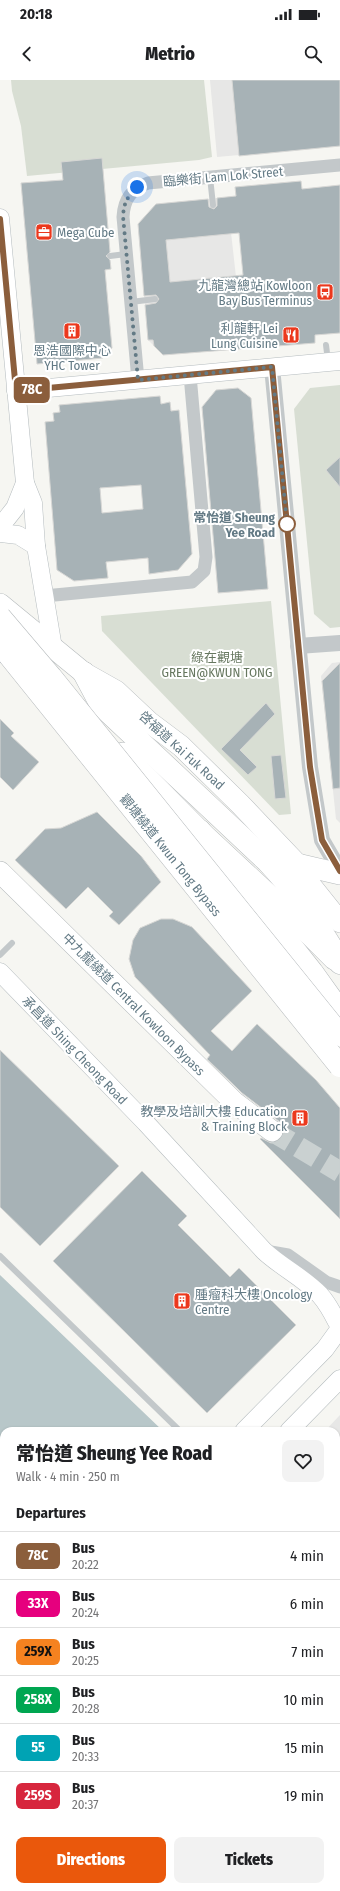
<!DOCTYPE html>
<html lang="en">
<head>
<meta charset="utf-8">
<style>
	body { margin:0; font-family:"Fira Sans Condensed","Noto Sans TC",sans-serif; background:#f2f2f2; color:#202124; height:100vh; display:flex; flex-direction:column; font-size:15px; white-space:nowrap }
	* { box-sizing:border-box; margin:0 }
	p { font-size:13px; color:#757577 }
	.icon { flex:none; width:22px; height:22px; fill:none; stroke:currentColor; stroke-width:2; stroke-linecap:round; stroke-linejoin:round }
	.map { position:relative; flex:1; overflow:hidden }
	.side { position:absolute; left:0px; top:1347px; width:340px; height:464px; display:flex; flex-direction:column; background:#fff; border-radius:12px 12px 0 0; box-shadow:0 1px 3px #0004 }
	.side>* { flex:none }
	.badge { padding:0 8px; border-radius:6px; font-size:14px; line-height:26px }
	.you { position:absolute; width:20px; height:20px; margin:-10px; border:3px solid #fff; border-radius:50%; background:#1a73e8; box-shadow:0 0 0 6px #1a73e833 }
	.map>.badge { position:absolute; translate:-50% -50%; box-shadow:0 0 0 2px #fff }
	h2 { padding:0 16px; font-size:15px; line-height:36px }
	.round { display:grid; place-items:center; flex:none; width:42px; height:42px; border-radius:8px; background:#f2f2f2 }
	.summary { display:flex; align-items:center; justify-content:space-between; height:68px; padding:0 16px }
	h1 { font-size:19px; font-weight:800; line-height:30px }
	.primary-button { display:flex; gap:8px; margin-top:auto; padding:8px 16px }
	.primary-button a { flex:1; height:46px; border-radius:8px; background:#ea580c; color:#fff; font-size:16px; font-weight:800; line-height:46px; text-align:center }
	.primary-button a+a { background:#f2f2f2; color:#202124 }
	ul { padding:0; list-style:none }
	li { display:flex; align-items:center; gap:12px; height:48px; padding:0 16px; border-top:1px solid #e0e0e0 }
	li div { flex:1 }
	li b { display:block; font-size:15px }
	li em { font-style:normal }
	li .badge { min-width:44px; font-weight:700; text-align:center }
	.status { display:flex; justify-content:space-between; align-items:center; height:28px; padding:0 20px; background:#fff; direction:ltr }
	.status svg { height:11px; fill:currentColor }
	header { display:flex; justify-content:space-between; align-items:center; height:52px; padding:0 16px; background:#fff; font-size:18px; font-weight:800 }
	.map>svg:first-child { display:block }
</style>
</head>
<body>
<div class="status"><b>20:18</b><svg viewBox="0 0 49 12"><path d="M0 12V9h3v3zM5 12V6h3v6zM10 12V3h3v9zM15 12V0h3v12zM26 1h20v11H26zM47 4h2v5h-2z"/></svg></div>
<header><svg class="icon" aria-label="back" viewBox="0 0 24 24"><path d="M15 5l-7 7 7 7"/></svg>Metrio<svg class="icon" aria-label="search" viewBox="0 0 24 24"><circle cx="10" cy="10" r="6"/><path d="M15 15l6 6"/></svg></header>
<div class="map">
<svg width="340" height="1811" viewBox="0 0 340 1811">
	<rect width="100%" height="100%" fill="#f6f6f2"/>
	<g fill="#e7e7e6">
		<path d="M210,0H340V66L217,77Z"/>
		<path d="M227,117L244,268L163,275L148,260L138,144L156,124Z"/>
		<path d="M340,582V743L336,739L321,596L332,583Z"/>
		<path d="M340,1335V1469L336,1465V1351H325Z"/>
	</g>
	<g fill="#d8ded3">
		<path d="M11,0H204L212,77L199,80L27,96L21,46L12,11Z"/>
		<path d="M340,305V547L330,548L314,534L294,329L310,308Z"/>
		<path d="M271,521L291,734L279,735L102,551L101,536Z"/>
		<path d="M336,1465L340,1469V1523L336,1519Z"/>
		<path d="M0,1775L4,1778V1807H34L38,1811H0Z"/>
	</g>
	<g fill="#b8c7c9">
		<path d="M0,1195L163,1351H4V1776L0,1772Z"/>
		<path d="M336,1519L340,1523V1811H40L36,1807H336Z"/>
	</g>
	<path fill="#f6f6f2" d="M4,1554V1685L0,1689V1558Z"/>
	<g fill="#a7b2b6" stroke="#d7d7d5" fill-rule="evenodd">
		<path d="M232,0H340V66L239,76Z"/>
		<path d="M102,78L110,172L106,176L110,180L111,189L105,190L112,268L103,278L37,284L21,103L63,100L61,82Z"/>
		<path d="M301,101L302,109L340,105V253L315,255V263L163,275L154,266L153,260H148L145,225L156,223L159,219L156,215L144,216L138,144L156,124L208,119L209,127L214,129L217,126V118L236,116L235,107ZM239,153L243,195L170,202L166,160Z"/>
		<path d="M238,308L251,318L268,509L218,513L202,327L216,310Z"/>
		<path d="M160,316L161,324L170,322L171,331L179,330L192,474L178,490L149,494L148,478L106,482L108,498L74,501L57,490L45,342L54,341L53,333L60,332L59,325ZM141,405L143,429L102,433L100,408Z"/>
		<path d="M340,377V407L326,390Z"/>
		<path d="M340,583V708L333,709L322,601Z"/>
		<path d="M266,623L275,634L240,670L257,687L248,695L221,669Z"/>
		<path d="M0,639L14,653L11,656L39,682L13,710L0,697Z"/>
		<path d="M281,675L286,718L275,719L271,676Z"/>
		<path d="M97,732L141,776L161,802L119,845L109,836L113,832L88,807L66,829L15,780L45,749L61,748Z"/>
		<path d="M161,839H173L192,847L252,911L211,951L232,971L257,944L316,1000L340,1028V1139L260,1059L261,1058L271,1063L277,1062L281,1059L284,1052L283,1046L280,1042L242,1013L207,979L210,975L135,897L129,879L133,860L140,848Z"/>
		<path d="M0,970L119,1086L40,1166L0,1127Z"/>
		<path d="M142,1091L187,1136L178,1145L230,1197L239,1188L296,1245L207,1333L53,1181Z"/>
	</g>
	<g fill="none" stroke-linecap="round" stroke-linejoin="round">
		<path stroke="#cad1d1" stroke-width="21" stroke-dasharray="21 10" stroke-linecap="butt" d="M272,1051L340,1092"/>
		<g stroke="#b5bcbf" stroke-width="19">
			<g id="secondary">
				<path d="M0,138L25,403L33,423L36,466L53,568"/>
				<path d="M16,311L340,281"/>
				<path d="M0,447L15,428L25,403"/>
				<path d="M0,453L18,455L36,466"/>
				<path d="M0,892L146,1043L264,1171C281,1187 304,1198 320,1215C327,1223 332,1232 337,1242"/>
				<path d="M244,1351L325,1269L338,1251"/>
				<path d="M289,1351L340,1299"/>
				<path d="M0,1600L4,1596"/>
				<path d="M0,1644L4,1640"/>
			</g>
		</g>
		<g stroke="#b5babc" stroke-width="22">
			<g id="trunk">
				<path d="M0,524L84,593L116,611L149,642L181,666L240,724L297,784L308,802L340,842"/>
				<path d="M123,673L200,751L285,830L334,879"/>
				<path d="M297,784L340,794"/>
				<path d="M0,792L234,1022L272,1051"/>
			</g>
		</g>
		<g stroke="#b5babc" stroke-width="23">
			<g id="motorway">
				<path d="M84,593L101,625L267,781C296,812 320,845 340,883"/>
				<path d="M200,751L312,892L340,931"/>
			</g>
		</g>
		<g stroke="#c3c8ca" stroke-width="6">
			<path d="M210,97L213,125"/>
			<path d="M110,176L126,174"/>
			<path d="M131,222L155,219"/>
			<path d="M326,265L328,281"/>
			<path d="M0,875L12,863"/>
			<path d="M0,1176L180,1351"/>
		</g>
		<path stroke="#c3c8ca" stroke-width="9" d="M0,1810L2,1811"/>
		<g stroke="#c3c8ca" stroke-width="13">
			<path d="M138,300L123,137C124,118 132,109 148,103L340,85"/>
			<path d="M44,516L192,502L204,491L206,477L190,295"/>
			<path d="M265,1171L288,1175L326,1202L340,1207"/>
		</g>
		<g stroke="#c3c8ca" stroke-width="16">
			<path d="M272,287L310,687L322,760L340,791"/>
			<path d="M298,566L340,563"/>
		</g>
		<use href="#secondary" stroke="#fff" stroke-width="18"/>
		<use href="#trunk" stroke="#fff" stroke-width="21"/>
		<use href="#motorway" stroke="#fff" stroke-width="22"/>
		<g stroke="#b5babc" stroke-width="23" stroke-linecap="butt">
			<g id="motorway-bridge">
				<path d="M0,537L51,597L340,955"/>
				<path d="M0,564L340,986"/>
			</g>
		</g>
		<use href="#motorway-bridge" stroke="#fff" stroke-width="22"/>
	</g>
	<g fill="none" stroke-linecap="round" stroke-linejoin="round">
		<g stroke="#fff" stroke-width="9">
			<path id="line" d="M0,139L16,311L272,287L310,687L322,760L340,791"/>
		</g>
		<use href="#line" stroke="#8b5e3c" stroke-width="6"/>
		<path stroke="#637a85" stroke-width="4" stroke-dasharray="0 7.2" d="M137,107C127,117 124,123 123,136L138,300L272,287L287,444"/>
	</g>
	<defs>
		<g id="office-square" transform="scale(0.9)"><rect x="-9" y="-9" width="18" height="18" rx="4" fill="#eb381d" stroke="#fff"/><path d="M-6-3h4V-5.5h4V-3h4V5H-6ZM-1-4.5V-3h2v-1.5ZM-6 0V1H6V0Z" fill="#fff"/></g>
		<g id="bus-square" transform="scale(0.9)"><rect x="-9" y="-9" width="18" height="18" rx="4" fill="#eb381d" stroke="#fff"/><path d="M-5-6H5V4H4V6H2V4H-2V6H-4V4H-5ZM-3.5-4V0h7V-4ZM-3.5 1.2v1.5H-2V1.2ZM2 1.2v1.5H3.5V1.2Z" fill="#fff"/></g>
		<g id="building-square" transform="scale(0.9)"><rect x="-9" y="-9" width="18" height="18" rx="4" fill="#eb381d" stroke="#fff"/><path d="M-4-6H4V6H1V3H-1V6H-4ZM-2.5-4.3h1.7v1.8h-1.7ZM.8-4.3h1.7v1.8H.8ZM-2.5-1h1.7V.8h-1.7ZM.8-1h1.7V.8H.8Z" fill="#fff"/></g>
		<g id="restaurant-square" transform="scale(0.9)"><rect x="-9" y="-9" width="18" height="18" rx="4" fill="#eb381d" stroke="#fff"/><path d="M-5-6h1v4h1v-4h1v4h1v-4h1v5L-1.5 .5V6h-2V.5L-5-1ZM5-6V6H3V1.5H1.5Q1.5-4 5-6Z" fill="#fff"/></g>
	</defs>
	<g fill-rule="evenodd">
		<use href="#office-square" x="44" y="152"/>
		<use href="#bus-square" x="325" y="212"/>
		<use href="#building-square" x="72" y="251"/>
		<use href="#restaurant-square" x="291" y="255"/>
		<use href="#building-square" x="300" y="1038"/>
		<use href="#building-square" x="182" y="1221"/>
	</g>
	<circle fill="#fff" stroke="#8b5e3c" stroke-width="2" cx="287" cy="444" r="8"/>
	<g text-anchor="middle" stroke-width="4" stroke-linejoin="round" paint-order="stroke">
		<g font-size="13" fill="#637a85" stroke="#fff">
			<text transform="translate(223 96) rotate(-5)" y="5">臨樂街 Lam Lok Street</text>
			<text transform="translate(182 670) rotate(42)" y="5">啓福道 Kai Fuk Road</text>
			<text transform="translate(171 775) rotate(51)" y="5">觀塘繞道 Kwun Tong Bypass</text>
			<text transform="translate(134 924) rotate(45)" y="5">中九龍繞道 Central Kowloon Bypass</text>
			<text transform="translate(75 970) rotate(46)" y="5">承昌道 Shing Cheong Road</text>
		</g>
		<g font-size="13" fill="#637a85" stroke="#fff" text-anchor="end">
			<text x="57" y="157" text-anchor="start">Mega Cube</text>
			<text x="312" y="210">九龍灣總站 Kowloon<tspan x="312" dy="15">Bay Bus Terminus</tspan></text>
			<text x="278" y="253">利龍軒 Lei<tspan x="278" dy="15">Lung Cuisine</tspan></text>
			<text x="72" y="275" text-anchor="middle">恩浩國際中心<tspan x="72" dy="15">YHC Tower</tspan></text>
			<text x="287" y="1036">教學及培訓大樓 Education<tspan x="287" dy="15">&amp; Training Block</tspan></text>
			<text x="195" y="1219" text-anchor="start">腫瘤科大樓 Oncology<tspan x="195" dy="15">Centre</tspan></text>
		</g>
		<g font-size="13" font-weight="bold" fill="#637a85" stroke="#fff" text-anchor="end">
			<text x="275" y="442">常怡道 Sheung<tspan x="275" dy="15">Yee Road</tspan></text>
		</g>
		<g font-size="13" fill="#66775f" stroke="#fff">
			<text x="217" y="582">綠在觀塘<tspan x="217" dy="15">GREEN@KWUN TONG</tspan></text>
		</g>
	</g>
</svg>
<div class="you" style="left:137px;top:107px"></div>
<b class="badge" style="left:32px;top:310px;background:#8b5e3c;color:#fff">78C</b>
<section class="side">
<div class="summary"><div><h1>常怡道 Sheung Yee Road</h1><p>Walk · 4 min · 250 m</p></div><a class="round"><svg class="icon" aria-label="heart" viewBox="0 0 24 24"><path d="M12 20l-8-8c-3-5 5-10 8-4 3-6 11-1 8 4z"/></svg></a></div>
<h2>Departures</h2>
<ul>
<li><span class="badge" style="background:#8b5e3c;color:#fff">78C</span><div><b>Bus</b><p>20:22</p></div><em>4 min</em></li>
<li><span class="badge" style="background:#e6007e;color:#fff">33X</span><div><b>Bus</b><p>20:24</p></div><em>6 min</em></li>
<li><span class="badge" style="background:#f58220;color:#111">259X</span><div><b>Bus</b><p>20:25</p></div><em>7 min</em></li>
<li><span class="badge" style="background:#00a651;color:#fff">258X</span><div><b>Bus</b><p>20:28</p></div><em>10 min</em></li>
<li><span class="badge" style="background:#00a3b4;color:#fff">55</span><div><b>Bus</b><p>20:33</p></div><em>15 min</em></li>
<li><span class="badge" style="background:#d7263d;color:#fff">259S</span><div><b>Bus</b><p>20:37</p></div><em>19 min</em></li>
</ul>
<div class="primary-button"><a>Directions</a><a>Tickets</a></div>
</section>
</div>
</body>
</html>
